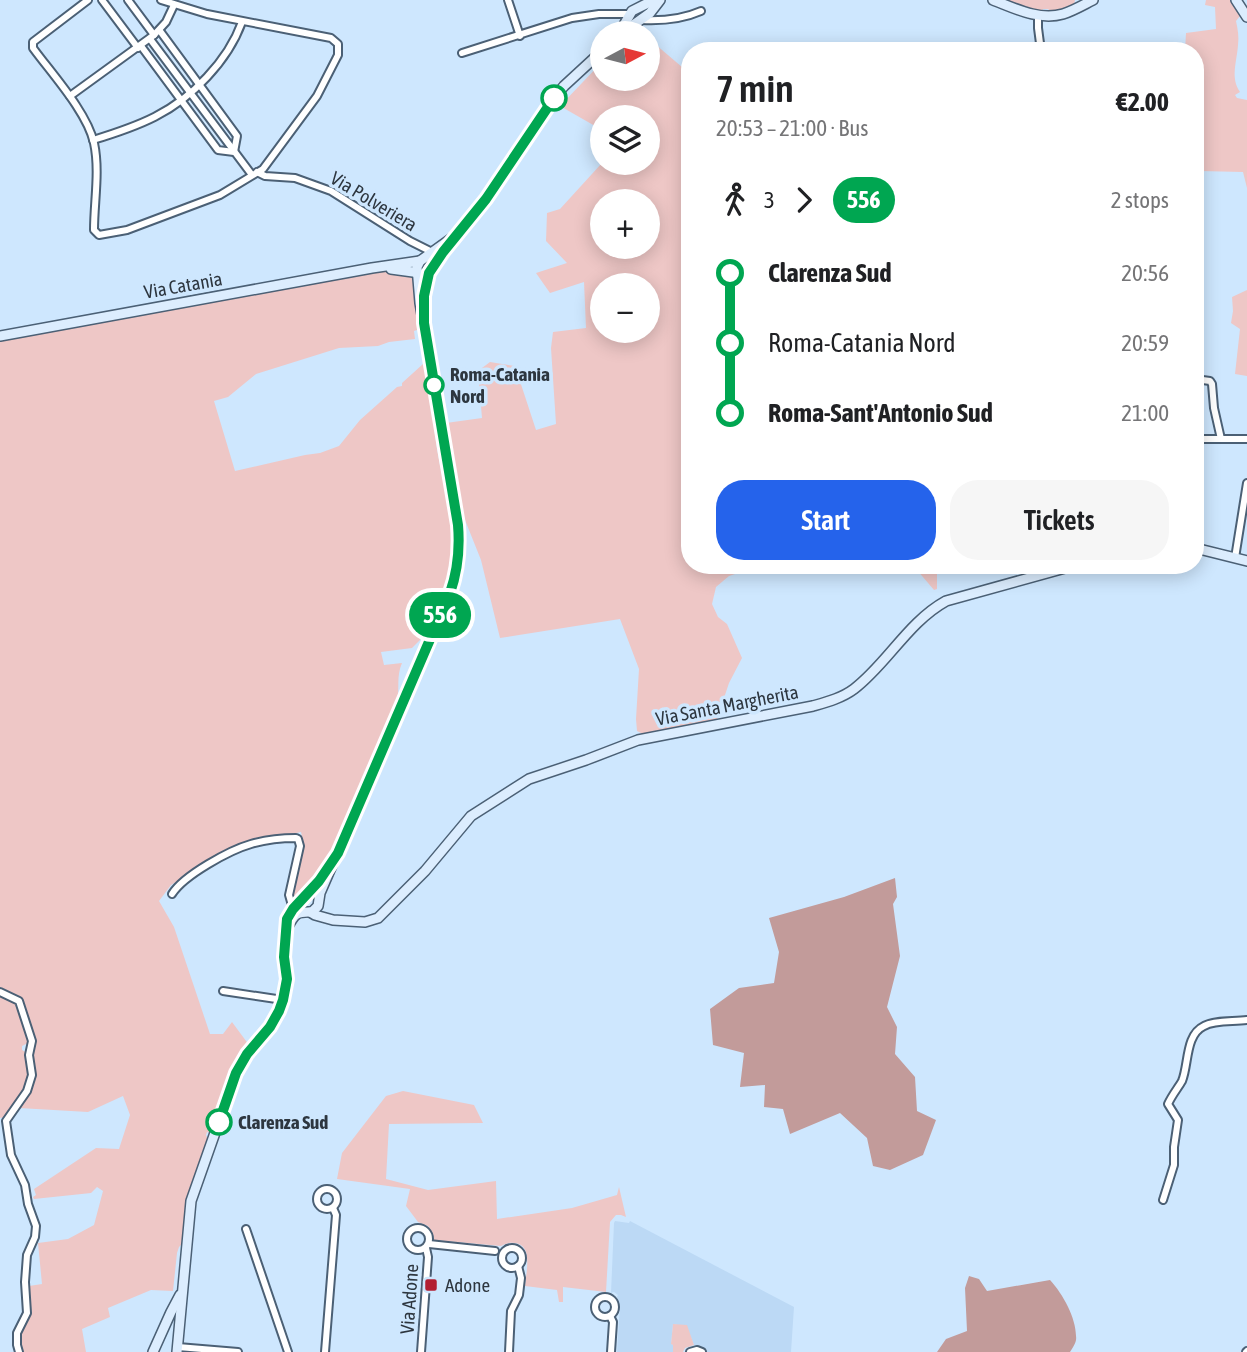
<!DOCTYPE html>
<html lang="en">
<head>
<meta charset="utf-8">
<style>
	body { margin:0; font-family:"Asap Condensed",sans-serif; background:#f6f6f6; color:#202124; height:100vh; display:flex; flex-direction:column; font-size:26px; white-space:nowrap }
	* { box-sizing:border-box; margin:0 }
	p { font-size:23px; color:#757577 }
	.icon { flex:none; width:38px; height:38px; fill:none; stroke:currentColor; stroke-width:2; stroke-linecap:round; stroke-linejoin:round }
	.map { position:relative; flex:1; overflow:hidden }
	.panel { position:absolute; left:681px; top:42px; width:523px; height:532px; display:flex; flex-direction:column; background:#fff; border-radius:28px; box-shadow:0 4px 18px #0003 }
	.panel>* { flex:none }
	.badge { padding:0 14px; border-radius:23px; font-size:24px; line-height:46px }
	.needle { width:46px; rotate:83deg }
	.tools { position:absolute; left:590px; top:21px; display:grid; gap:14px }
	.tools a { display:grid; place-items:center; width:70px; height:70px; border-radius:50%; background:#fff; box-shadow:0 4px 18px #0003; font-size:35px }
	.map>.badge { position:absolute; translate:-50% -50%; box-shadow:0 0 0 4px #fff }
	.legs { display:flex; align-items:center; gap:10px; height:77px; padding:0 35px; font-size:23px }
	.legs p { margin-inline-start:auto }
	.overview { display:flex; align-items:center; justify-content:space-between; height:119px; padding:0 35px }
	h1 { font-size:38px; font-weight:600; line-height:52px }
	.cta { display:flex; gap:14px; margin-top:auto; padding:14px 35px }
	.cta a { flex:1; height:80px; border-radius:28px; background:#2563eb; color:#fff; font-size:28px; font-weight:600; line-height:80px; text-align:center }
	.cta a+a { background:#f6f6f6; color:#202124 }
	ul { padding:0 35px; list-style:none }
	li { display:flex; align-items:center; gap:24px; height:70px; font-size:26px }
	li i { display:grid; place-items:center; width:10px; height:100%; margin:0 9px; background:currentColor }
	li i::after { content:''; width:18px; height:18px; margin:-9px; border:5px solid; border-radius:50%; background:#fff }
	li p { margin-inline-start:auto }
	li:first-child i { background:linear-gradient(#0000 50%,currentColor 0) }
	li:last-child i { background:linear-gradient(currentColor 50%,#0000 0) }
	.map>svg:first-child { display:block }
</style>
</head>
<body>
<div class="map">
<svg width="1247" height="1352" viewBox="0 0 1247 1352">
	<rect width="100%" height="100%" fill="#cee7fe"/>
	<path fill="#bcd9f5" d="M615,1221L629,1223L630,1221L794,1307L791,1352H707L703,1347L694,1345L687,1327L673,1324L671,1344L674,1345L673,1352H617L620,1305L617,1297L618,1295L614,1292L611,1293L614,1223Z"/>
	<g fill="#eec7c6" fill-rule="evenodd">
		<path d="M1003,0H1075L1074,5L1058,11H1050L1048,9H1043L1042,11L1032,10Z"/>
		<path d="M1206,0H1230L1240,16L1236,21C1238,30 1239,37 1238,45C1237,61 1230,78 1240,92L1235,95L1237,98L1247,100V188L1243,172L1200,171L1195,166V51H1185L1186,33L1216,29L1215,7L1205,5Z"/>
		<path d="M648,38L689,73L690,565H737L735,574L729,576L716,587L712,604L718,617L727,624L742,658L729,683L716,722L645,735L637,731L636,719L639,669L620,619L500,638L481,560L461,510L446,423L482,418L478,371L490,362L515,366L536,430L556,424L551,348L553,332L586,328L584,282L550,293L536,273L567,263L546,241L547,213L560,209L602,163H648V117H602V130L560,106L602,62V79H648ZM602,201H648V247H602ZM602,285H648V331H602Z"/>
		<path d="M383,271H397L413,275L420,329L414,331L415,339L389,342L378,346L339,348L256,374L228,397L214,401L235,471L305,455L320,453L339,446L360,420L397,387L402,386V383L423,364H426C430,392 433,421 437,449C445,497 463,544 444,592L442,593L441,597L442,598L420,640L412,648L381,652L384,665L402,663C396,677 400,687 397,702L330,857L322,871L294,905L292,893L303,848V841L301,832L250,843L221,854L171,885L159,901L174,927L210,1034H223L232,1022L249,1045L236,1064L218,1114L213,1113L212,1117L216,1120L211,1133L207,1132L206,1135L208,1140L186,1201L183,1243L179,1247L177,1253L173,1291L151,1290L108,1308L110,1317L82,1329L86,1352H22C14,1330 25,1332 29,1315C31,1306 29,1295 29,1286L42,1284L38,1243L68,1239L94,1225L103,1191L97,1187L91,1193L34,1199L33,1197L36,1195L34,1189L96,1148L119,1149L130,1115L123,1096L88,1112L19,1108L29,1092L35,1075L33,1059L35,1040L22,998L0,987V340Z"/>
		<path d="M1247,290V376L1235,374L1240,329L1231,323L1233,311L1232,297Z"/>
		<path d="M912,565H937V589L934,590L917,570Z"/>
		<path d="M0,995L17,1004L30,1042L22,1046V1050L27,1053L29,1076L24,1091L5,1117L0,1118Z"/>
		<path d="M403,1091L474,1105L483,1123L389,1124L386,1179L428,1190L496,1181L497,1219L572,1208L617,1195L619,1187L626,1217L621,1215H616L610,1222L606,1292L563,1287V1302H559L557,1290L525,1286C526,1277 528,1266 527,1257C526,1242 511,1240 501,1246L434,1240L433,1234L428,1226L418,1222L406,1206L410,1189L337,1179L342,1153L386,1096Z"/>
		<path d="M673,1324L687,1325L694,1345L685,1348L683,1352H673V1345L671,1344Z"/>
	</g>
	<g fill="#c29b9a">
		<path d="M895,878L897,897L893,904L900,956L887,1007L897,1027L895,1054L915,1077L917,1111L936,1120L923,1155L890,1170L873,1166L867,1138L840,1113L790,1134L783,1109L764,1107L765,1085L740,1087L744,1053L713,1045L710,1009L739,988L774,983L779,952L769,918L844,897Z"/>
		<path d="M969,1276L979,1279L987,1291L1050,1280C1063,1294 1076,1318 1076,1336C1077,1342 1073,1347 1070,1352H937L946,1339L967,1331L965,1288Z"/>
	</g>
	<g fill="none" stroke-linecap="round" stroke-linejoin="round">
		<g stroke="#4b6075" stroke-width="10">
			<g id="street">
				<path d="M88,0L33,42V48C52,74 87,112 94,143C100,171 94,202 94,230L99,235L127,230L220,195L263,169L317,96L338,55V44L331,38L207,14L161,0"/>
				<path d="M102,0L138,48"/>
				<path d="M128,0L154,35"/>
				<path d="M508,0L520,36"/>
				<path d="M1038,15V28L1041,51"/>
				<path d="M641,20C660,21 683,19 701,11"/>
				<path d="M150,39L252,175"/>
				<path d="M141,46L218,150L234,152L237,136L160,31"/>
				<path d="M462,53L572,18L599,14H630"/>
				<path d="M70,96L154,35L166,22L174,5"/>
				<path d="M93,140C139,126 174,113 207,77C223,60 234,44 242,22"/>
				<path d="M257,172L265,176L295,178L331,191L410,241L432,252"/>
				<path d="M1195,379L1210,381L1212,384L1214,408L1221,439"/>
				<path d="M1195,439H1247"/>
				<path d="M1235,558L1247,483"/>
				<path d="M172,894C184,875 230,850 251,844C265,840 282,838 296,838L298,839L300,846L289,895L293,909"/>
				<path d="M223,991L283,1000"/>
				<path d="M0,992L19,1001L32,1041L29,1055L32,1075L27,1091L6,1121L11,1155L25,1185L28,1204L36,1226L35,1237L27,1255L25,1282L27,1313L17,1333V1345L19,1352"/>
				<circle cx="327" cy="1199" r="10"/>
				<path d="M1163,1200L1174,1165V1147L1178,1120L1168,1104C1172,1095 1178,1088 1182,1081C1189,1064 1185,1035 1204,1026C1215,1020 1234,1022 1247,1020"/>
				<circle cx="418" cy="1239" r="11"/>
				<path d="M246,1229L288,1352"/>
				<path d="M429,1244L495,1251"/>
				<circle cx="512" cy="1258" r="10"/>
				<circle cx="605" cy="1307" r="10"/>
				<path d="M610,1316L613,1322L611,1352"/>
				<path d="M178,1347L238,1352"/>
				<path d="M325,1352L336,1215L333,1208"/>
				<path d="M421,1352L428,1257L426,1248"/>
				<path d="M509,1352L511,1311L519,1295L521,1278L518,1266"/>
				<path d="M690,1352L697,1350L702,1352"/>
				<path d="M1246,1352L1247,1351"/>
			</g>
		</g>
		<g stroke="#4b6075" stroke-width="12">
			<g id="secondary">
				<path d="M993,0C1014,8 1039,21 1063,14C1073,11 1083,5 1093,0"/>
				<path d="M1236,0L1247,17"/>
				<path d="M621,30L632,11L654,0"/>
				<path d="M622,33L650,13L660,0"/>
				<path d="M391,269L413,272L420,274"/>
				<path d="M424,299C425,257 466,228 488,196C510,163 530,130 554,98L564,86L602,51"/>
				<path d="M0,336L372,268L420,261"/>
				<path d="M1195,548L1247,561"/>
				<path d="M310,912L315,915L333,920L365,922L378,918L425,871L471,816L529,779L586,760L638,740L813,706C827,702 842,698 854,689C887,664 908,622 946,601L1076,565"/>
				<path d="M289,914L311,891L327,869"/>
				<path d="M286,930C294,915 295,911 312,912L318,906L320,893L450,593C458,570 460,549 458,525L420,303L417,267L420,261L455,236"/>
				<path d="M153,1352L171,1312L180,1295"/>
				<path d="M177,1352L191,1201L236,1073L247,1054L270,1027L279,1011L283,1000L287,979L284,957L286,928"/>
			</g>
		</g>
		<use href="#street" stroke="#fff" stroke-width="6"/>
		<use href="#secondary" stroke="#dcedfe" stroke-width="9"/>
	</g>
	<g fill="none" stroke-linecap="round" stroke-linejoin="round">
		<g stroke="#fff" stroke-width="16">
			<path id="line-1" d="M219,1122L236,1073L247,1054L270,1027L279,1011L283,1000L287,979L284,957L287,919L293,909L319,881L338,853L450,593C458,570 460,549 458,525L424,323V296L429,273L443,252L486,199L554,98"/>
		</g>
		<use href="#line-1" stroke="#00a651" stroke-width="10"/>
	</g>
	<g fill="#fff" stroke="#00a651" stroke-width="3.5">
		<circle cx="554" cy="98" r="12"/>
		<circle cx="434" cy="385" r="9"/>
		<circle cx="219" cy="1122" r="12"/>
	</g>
	<rect fill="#b21f33" stroke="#cee7fe" stroke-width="2.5" x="424" y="1278" width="14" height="14" rx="3.5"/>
	<g text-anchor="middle" stroke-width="7" stroke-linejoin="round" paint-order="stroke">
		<g font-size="19" fill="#2d363f" stroke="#cee7fe">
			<text transform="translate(374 201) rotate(31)" y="7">Via Polveriera</text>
			<text transform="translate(183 285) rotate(-10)" y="7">Via Catania</text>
			<text transform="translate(727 705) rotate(-11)" y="7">Via Santa Margherita</text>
			<text transform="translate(409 1299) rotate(-86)" y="7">Via Adone</text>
		</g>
		<g font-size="19" font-weight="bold" fill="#2d363f" stroke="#cee7fe" text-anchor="start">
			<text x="450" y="381">Roma-Catania<tspan x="450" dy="22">Nord</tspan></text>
			<text x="238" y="1129">Clarenza Sud</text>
		</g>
		<g font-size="19" fill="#2d363f" stroke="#cee7fe" text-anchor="start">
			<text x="445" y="1292">Adone</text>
		</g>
	</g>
</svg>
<div class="tools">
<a><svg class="needle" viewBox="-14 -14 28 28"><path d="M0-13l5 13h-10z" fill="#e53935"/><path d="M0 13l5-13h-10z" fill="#757577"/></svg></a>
<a><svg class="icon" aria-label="layers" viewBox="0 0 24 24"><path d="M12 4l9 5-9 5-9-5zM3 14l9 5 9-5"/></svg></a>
<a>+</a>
<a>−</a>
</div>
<b class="badge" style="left:440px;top:615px;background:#00a651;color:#fff">556</b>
<section class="panel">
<div class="overview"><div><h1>7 min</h1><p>20:53 – 21:00 · Bus</p></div><b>€2.00</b></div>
<div class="legs"><svg class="icon" aria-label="walk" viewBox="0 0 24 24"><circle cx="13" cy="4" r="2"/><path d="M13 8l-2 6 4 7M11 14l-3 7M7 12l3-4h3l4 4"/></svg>3<svg class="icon" aria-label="forward" viewBox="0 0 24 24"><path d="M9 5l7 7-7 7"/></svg><b class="badge" style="background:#00a651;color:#fff">556</b><p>2 stops</p></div>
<ul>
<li><i style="color:#00a651"></i><b>Clarenza Sud</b><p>20:56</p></li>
<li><i style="color:#00a651"></i><span>Roma-Catania Nord</span><p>20:59</p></li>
<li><i style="color:#00a651"></i><b>Roma-Sant'Antonio Sud</b><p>21:00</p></li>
</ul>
<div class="cta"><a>Start</a><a>Tickets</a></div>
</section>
</div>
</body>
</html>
